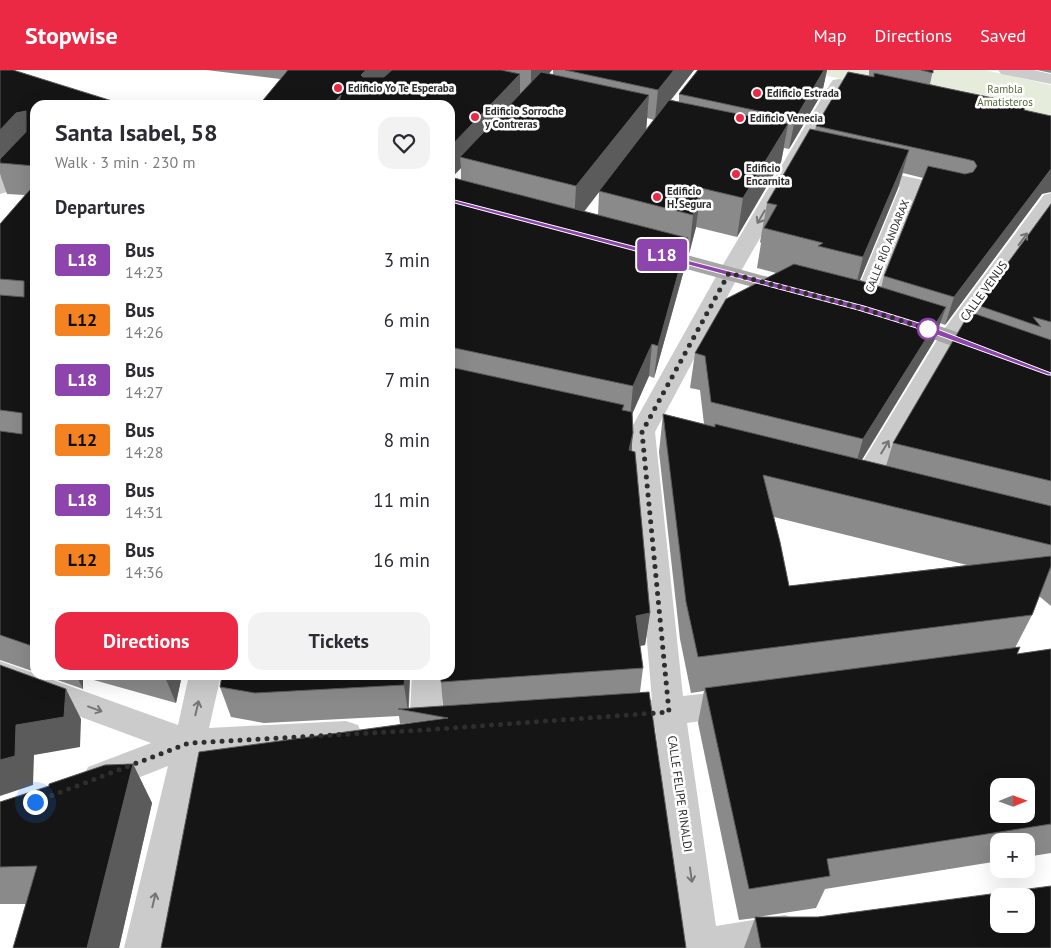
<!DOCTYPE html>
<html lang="en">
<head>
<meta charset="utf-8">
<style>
	body { margin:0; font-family:"PT Sans",sans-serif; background:#f2f2f3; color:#2b2b33; height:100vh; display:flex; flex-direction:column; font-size:19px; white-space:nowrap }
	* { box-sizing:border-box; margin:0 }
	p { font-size:16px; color:#7c7c81 }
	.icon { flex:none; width:28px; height:28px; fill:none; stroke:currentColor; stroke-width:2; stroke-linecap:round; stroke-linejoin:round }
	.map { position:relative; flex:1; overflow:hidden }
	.panel { position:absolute; left:30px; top:30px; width:425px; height:580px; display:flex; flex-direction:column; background:#fff; border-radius:15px; box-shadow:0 5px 20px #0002 }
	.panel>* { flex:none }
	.badge { padding:0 10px; border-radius:4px; font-size:18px; line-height:32px }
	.needle { width:32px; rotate:89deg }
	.fabs { position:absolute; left:990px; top:708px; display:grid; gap:10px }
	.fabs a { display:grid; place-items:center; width:45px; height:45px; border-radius:10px; background:#fff; box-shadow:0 5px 20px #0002; font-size:25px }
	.you { position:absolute; width:25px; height:25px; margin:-12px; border:4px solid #fff; border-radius:50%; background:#1a73e8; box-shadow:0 0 0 8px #1a73e833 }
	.map>.badge { position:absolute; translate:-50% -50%; box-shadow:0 0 0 2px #fff }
	h2 { padding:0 25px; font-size:19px; line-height:45px }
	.round { display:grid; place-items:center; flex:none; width:52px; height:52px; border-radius:15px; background:#f2f2f3 }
	.headline { display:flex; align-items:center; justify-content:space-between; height:85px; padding:0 25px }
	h1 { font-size:24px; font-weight:700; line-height:38px }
	.button { display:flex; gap:10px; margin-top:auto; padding:10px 25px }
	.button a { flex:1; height:58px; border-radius:15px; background:#ec2944; color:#fff; font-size:20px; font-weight:700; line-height:58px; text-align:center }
	.button a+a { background:#f2f2f3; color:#2b2b33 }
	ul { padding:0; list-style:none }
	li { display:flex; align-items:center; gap:15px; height:60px; padding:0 25px }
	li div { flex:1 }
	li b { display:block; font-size:19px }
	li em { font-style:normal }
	li .badge { min-width:55px; font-weight:700; text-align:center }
	header { display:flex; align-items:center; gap:30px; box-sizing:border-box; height:70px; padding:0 25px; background:#ec2944; color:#fff }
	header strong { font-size:24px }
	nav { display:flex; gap:28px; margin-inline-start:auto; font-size:18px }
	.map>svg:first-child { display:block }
</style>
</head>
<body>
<header>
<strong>Stopwise</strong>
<nav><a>Map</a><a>Directions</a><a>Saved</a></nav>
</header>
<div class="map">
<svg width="1051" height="878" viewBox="0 0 1051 878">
	<rect width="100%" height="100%" fill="#fff"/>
	<path fill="#e5ecdb" d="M801,0H985L1051,15V56Z"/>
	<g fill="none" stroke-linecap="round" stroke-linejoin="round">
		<g fill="#cbcbcb" fill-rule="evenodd">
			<path d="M998,0H1033L1051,4V14L1001,4Z"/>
			<path d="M839,9L845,10L848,14L740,203L655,362L683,626L737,620L748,623L753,633L748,643L737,646L687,653L716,856L785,845L798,850L804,863L798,876L793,878H676L681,867L655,657L616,660L605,656L600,646L605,636L616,632L652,630L629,362L718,203L830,14L833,10Z"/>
			<path d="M35,73V91L7,122L0,124V106L28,75Z"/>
			<path d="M865,98L957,117L964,119L967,123L964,127L957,129L919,121L872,238L869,243L861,245L853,243L850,238L900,117L858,108L855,104L858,100Z"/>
			<path d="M1051,123V143L960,269L870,426L860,429L850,426L846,419L942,262L1044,125Z"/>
			<path d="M0,591L178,655L189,605H221L209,658L346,651L358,655L362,665L358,675L346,679L203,687L162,878H124L168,696L100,723L88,719L83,708L88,697L151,673L0,617Z"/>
			<path d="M412,605H444L441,660L436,670L425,674L414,670L409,660Z"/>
		</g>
		<g fill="#a6a6a6" fill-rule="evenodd">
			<path d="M650,175L805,217L808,222L805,227L797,229L642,187L639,182L642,177Z"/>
			<path d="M901,243L1051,294V311L893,255L889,250L893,245Z"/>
		</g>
	</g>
	<g fill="#8a8a8a" fill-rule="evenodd">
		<path d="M0,0L35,35V602L0,590V154L25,125L7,124L0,104Z"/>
		<path d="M206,0H552L549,4L553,5V0H694L671,30L679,32V24L698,0H827L822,23L789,79L784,78L781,92L737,167L696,157L689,184H686L684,200L654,308L649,306L632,344V381L650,543L645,575L640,576L643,598L640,622L400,654L399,646L264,653L231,647L220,617L222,605H410L409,638L443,636L441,612L450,605V35L280,9ZM647,48L654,50L646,60ZM461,98V110L452,107ZM599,122L598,145L584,142Z"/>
		<path d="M869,0H933L930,14L1024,40L1042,124L945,255L940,253L934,271L862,390L886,396L893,373L974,243L977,235L1051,133V536L1039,526L1032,545L1015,578L1017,584L1051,579V783L1026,787V771H999V791L825,819L816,838L757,847L1051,878H744L755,848L739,850L698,653L704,621L691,623L680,569L659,382L663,344L704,354L700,320L690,318L695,283L776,203L757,198L761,173L760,172L767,133L815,60L816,56L869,6ZM903,103L923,108L884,206L881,217L860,210L898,118ZM774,447L967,495L789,516Z"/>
		<path d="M1037,0H1051V3Z"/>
		<path d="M43,605H182L176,633L83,607V619Z"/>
		<path d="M133,694L152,733L119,878H13L26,834H0V732Z"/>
	</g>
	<g fill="#5b5b5b">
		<path d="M366,0H399L364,35L361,5Z"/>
		<path d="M531,0H552L531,23Z"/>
		<path d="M674,0H694L655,50L658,20Z"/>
		<path d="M824,0H827L822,23L789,79L795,49Z"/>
		<path d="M520,4V34L460,87L461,98L450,109V77Z"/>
		<path d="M341,25L342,35H331Z"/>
		<path d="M649,25L646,62L574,154L576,116Z"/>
		<path d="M26,41L35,68L0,93V60L16,43Z"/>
		<path d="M788,54L781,92L737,167L743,128Z"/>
		<path d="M909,80L898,118L853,227L863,187Z"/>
		<path d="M1051,99V122L1042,124L945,255L954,227Z"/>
		<path d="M701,118L696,157L689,184L693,145Z"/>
		<path d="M688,168L684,200L654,308L658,276Z"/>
		<path d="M946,237L934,271L853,404L863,369Z"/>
		<path d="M652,274L649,306L630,349L633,316Z"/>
		<path d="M633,363L630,395L629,380Z"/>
		<path d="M650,543L645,575L632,577L636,546Z"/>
		<path d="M76,605H82L83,607V619Z"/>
		<path d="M164,605H182L176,633Z"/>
		<path d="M405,605H410L408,641L404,615Z"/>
		<path d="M66,619L81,649L80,677L34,685L33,715L0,726V690L16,655Z"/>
		<path d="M133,694L152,733L119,878H87Z"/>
	</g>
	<g fill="#151515" stroke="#5b5b5b" fill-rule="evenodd">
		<path d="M0,0H13L109,30L129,35H35V96L0,93V89L26,62V41L16,43L0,60Z"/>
		<path d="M288,0H366L361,5L363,7H384L392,0H501L520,4L450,77V35H338L341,25L331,35H259Z"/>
		<path d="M565,0H674L658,20Z"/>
		<path d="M698,0H824L795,49L679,24Z"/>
		<path d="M921,0H933V3Z"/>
		<path d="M541,2L649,25L576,116L460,87Z"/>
		<path d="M848,2L874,7V3L1026,35L1024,40L1051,46V99L954,227L884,206L928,96L965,104L973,102L977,96L974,91L966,89L816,56Z"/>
		<path d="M669,30L788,54L743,128L701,118L693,145L599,121Z"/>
		<path d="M810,59L909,80L863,187L818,176L823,173L764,158L777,135L767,133Z"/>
		<path d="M450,107L688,168L658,276L652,274L633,316L450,277Z"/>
		<path d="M35,114V577L0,565V361L22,364V343L0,340V225L24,227V211L0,209V154Z"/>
		<path d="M1051,134V252L1033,247L1041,257L977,235Z"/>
		<path d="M794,194L861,211L946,237L863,369L711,332L705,286L695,283L726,229Z"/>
		<path d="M970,242L1051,270V411L893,373Z"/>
		<path d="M450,297L624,335L622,340L632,342L633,363L629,380L635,382L650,543L636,546L643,598L441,612V605H450Z"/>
		<path d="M663,344L715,357V354L1051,436V475L763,405L780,472L789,516L1051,486V496L1032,545L698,587L686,532Z"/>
		<path d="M1020,577L1017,584L1051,579V754L827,789L830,806L749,819L705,618ZM999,716H1026V744H999Z"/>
		<path d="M0,595L66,619L64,647L16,655L15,686L0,690Z"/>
		<path d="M222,605H405L404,615L255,623L220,617Z"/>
		<path d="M649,622L686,878H161L199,682L448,648L398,639Z"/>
		<path d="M133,694L87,878H13L37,796L0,797V732L49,716V714L105,695Z"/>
		<path d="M1051,816V878H761L755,847H818ZM999,826H1026V854H999Z"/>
	</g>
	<defs><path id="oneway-shaft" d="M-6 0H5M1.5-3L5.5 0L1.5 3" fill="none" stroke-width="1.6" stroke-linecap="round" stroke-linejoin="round" transform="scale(1.25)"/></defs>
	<g stroke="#757575">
		<use href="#oneway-shaft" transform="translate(761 147) rotate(120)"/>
		<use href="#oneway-shaft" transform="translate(1023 169) rotate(-54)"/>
		<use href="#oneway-shaft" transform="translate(885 377) rotate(-59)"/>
		<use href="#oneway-shaft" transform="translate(197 638) rotate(-77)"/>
		<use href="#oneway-shaft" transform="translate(95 639) rotate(20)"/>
		<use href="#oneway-shaft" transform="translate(691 805) rotate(82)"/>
		<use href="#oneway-shaft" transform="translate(154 830) rotate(-77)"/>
	</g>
	<path fill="#8e44ad" stroke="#fff" d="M447,128L864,236L932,257L1051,303V305H1048L926,261L858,240L447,131Z"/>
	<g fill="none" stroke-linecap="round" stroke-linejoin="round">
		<path stroke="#2e2e2e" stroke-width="5" stroke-dasharray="0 9" d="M35,732L189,673L425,660L669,642L642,362L729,203L861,238L928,259"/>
	</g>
	<g fill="#ec2944" stroke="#fff" stroke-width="2">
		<circle cx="338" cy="18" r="5"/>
		<circle cx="757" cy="23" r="5"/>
		<circle cx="475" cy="47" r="5"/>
		<circle cx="740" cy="48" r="5"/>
		<circle cx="736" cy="104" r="5"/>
		<circle cx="657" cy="127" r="5"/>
	</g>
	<circle fill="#fff" stroke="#8e44ad" stroke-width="2.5" cx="928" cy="259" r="10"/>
	<g text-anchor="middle" stroke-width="5" stroke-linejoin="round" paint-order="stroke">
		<g font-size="11" font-weight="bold" fill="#2e2e2e" stroke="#fff" text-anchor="start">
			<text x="348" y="22">Edificio Yo Te Esperaba</text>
			<text x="767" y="27">Edificio Estrada</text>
			<text x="485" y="45">Edificio Sorroche<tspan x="485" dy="13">y Contreras</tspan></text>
			<text x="750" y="52">Edificio Venecia</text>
			<text x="746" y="102">Edificio<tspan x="746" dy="13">Encarnita</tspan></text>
			<text x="667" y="125">Edificio<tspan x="667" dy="13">H. Segura</tspan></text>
		</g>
		<g font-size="11" fill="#546b3a" stroke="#fff">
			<text x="1005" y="23">Rambla<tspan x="1005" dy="13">Amatisteros</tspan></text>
		</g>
		<g font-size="11" fill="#2e2e2e" stroke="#fff">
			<text transform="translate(887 176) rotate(-68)" y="4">CALLE RÍO ANDARAX</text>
		</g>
		<g font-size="12" fill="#2e2e2e" stroke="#fff">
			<text transform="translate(984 221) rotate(-54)" y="4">CALLE VENUS</text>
			<text transform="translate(680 724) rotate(82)" y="4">CALLE FELIPE RINALDI</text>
		</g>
	</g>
</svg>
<div class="fabs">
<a><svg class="needle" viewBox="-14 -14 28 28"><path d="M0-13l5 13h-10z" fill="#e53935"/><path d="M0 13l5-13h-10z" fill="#7c7c81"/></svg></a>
<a>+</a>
<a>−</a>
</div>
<div class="you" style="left:35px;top:732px"></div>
<b class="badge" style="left:662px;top:185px;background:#8e44ad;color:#fff">L18</b>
<section class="panel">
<div class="headline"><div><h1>Santa Isabel, 58</h1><p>Walk · 3 min · 230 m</p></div><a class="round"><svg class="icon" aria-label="heart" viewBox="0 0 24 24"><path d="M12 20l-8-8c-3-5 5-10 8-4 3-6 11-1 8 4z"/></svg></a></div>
<h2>Departures</h2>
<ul>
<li><span class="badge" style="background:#8e44ad;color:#fff">L18</span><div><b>Bus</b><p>14:23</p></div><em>3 min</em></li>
<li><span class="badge" style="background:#f58220;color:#111">L12</span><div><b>Bus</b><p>14:26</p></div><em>6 min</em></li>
<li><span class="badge" style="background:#8e44ad;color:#fff">L18</span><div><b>Bus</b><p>14:27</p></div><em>7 min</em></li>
<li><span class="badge" style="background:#f58220;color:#111">L12</span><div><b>Bus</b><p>14:28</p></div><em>8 min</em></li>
<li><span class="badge" style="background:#8e44ad;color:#fff">L18</span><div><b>Bus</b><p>14:31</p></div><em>11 min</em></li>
<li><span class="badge" style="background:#f58220;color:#111">L12</span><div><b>Bus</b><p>14:36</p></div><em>16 min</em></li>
</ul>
<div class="button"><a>Directions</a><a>Tickets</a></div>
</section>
</div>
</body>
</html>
